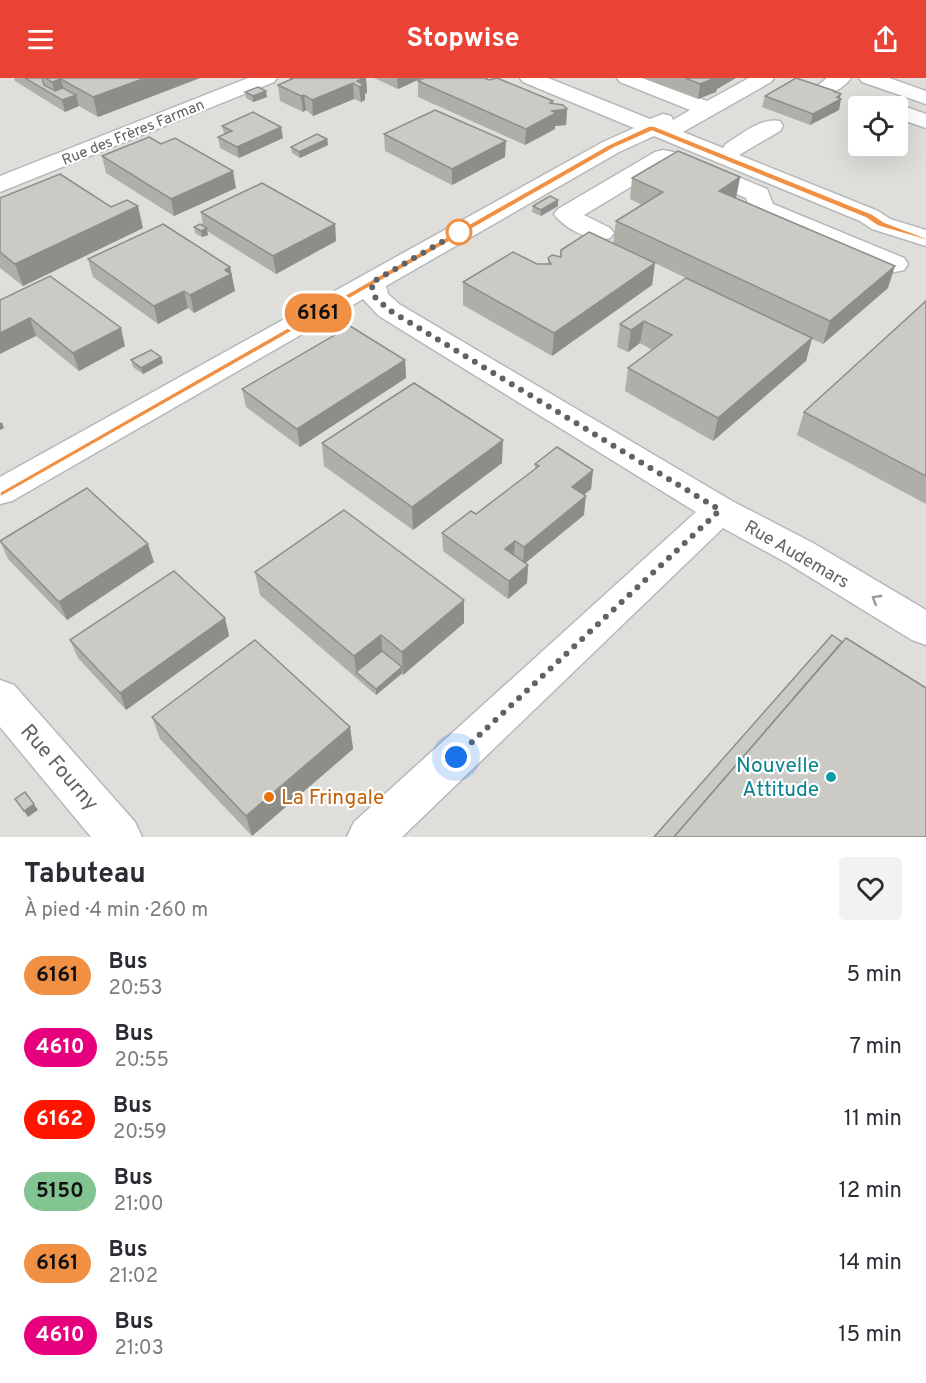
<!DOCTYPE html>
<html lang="fr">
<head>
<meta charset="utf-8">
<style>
	body { margin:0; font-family:Overpass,sans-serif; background:#f2f2f3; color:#2b2b33; height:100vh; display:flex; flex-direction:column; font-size:22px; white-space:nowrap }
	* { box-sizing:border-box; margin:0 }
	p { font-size:20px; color:#7c7c81 }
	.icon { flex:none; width:33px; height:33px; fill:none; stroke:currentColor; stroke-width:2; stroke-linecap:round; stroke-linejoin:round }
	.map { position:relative; height:759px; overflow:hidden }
	.sheet { display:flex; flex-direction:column; background:#fff; flex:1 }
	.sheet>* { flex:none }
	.badge { padding:0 12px; border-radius:20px; font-size:21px; line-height:39px }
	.tools { position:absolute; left:848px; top:18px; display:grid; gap:12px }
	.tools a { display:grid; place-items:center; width:60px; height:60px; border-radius:6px; background:#fff; box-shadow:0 6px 24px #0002; font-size:30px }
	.you { position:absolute; width:30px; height:30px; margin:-15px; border:4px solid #fff; border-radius:50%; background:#1a73e8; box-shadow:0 0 0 9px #1a73e833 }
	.map>.badge { position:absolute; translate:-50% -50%; box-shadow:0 0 0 3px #fff }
	.round { display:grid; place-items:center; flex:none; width:63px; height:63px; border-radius:6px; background:#f2f2f3 }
	.summary { display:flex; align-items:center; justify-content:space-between; height:102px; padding:0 24px }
	h1 { font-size:28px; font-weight:700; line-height:45px }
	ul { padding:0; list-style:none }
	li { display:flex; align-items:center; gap:18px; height:72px; padding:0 24px }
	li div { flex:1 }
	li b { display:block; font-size:22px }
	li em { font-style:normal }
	li .badge { min-width:66px; font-weight:700; text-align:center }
	header { display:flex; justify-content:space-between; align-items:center; height:78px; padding:0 24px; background:#ea4335; color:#fff; font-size:27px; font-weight:700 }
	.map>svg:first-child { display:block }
</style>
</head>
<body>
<header><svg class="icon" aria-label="menu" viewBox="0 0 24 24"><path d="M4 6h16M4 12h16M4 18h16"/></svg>Stopwise<svg class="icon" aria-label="share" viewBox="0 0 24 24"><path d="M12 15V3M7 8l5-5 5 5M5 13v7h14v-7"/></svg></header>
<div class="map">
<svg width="926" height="759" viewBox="0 0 926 759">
	<rect width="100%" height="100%" fill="#f1efe8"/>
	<path fill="#e0deda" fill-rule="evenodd" d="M0,0H926V759H0ZM858,28H897V68H858Z"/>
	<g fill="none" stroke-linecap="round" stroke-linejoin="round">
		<g stroke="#b5b8bc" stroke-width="3">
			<g id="minor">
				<path d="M248,0H277L274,4L0,114V98Z"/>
				<path d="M520,0H548L650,41L663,36L671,38L673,42L690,32L620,4L617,0H646L707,23L749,0H774L771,4L683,54L723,70L726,66C741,57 761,39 780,43L783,48L780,53L739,77L878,133L890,141L926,152V168L872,151L860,143L654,58L619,74L386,208L388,216L399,226L732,423L813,465L926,532V567L912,562L787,485L723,450L402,759H347L354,744L696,434L379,238L363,221L12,423L0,426V399L603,64L634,50L523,4Z"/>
				<path d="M827,0H851C844,10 832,17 819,14L816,9Z"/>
				<path d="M859,0H889L926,13V26L862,4Z"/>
				<path d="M909,30L926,36V50L909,44L897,48V34Z"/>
				<path d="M663,72L683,76L767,111L773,126L904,180L908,186L904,192L895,194L886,192L752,135L746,120L667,87L584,137L610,150L614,155L610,160C592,165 565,151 554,136L558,131L655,74Z"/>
				<path d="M0,602L14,607L135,744L142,759H91L0,649Z"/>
			</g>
		</g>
		<use href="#minor" fill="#fff" fill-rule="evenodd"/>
	</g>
	<g fill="#afaea9">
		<path d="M14,0H200L98,39L79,28L65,34L15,3Z"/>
		<path d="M289,0H366L367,15L365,16V22L361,24L354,21L313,38L306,32L303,34L280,23L278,7L290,3Z"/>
		<path d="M374,0H422L398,11Z"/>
		<path d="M642,0H736L717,11L716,14L698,21Z"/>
		<path d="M494,1L567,31L566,47L555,48V51L525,67L418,19V3Z"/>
		<path d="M835,13L834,14L840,20L839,32L810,47L762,29L765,18Z"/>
		<path d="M245,14L267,19L253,24L246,20Z"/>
		<path d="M222,48L283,60L239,80L220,70L218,59L224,56Z"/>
		<path d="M384,56L505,79L452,107L385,73Z"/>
		<path d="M327,61L328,67L300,80L292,75L291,69Z"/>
		<path d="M102,78L236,110L174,138L106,95Z"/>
		<path d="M740,99L736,120L888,210L823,266L812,261L806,283L713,363L625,313L628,290L652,272L640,265L628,274L617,269L620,246L686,200L613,165L616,143L642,127L630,121L632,100Z"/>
		<path d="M0,120L143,150L23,208L0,190Z"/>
		<path d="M533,128H558L541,138L532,134Z"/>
		<path d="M201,134L335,146L336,163L276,196L207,153L208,157L202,159L195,155L194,149L203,148Z"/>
		<path d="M561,172L655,185L652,207L552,278L463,227V204L537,186H548V180L560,179Z"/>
		<path d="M88,181L230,189L235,213L194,235L188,230L158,246L93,199Z"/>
		<path d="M0,222L125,268L79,293L36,258Z"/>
		<path d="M926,223V426L797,357L804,334Z"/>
		<path d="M161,279L163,285L143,296L133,289L131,282Z"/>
		<path d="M405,282L406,300L300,369L246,329L242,311Z"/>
		<path d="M322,365L502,385L413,452L324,388Z"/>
		<path d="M535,386L593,392L591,411L584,417V437L525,485L528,487L527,505L508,521L443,473L442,455L476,436L535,391Z"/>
		<path d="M0,463L154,484L67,542L8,481Z"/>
		<path d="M255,494L464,522V545L403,597L402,596L376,617L260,517Z"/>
		<path d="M225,540L229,558L126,632L78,580L70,562Z"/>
		<path d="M152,639L350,649L353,671L252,758L160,661Z"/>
	</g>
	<g fill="#8f8d8a">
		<path d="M145,0H200L98,39L93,19Z"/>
		<path d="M364,0H366L367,15L365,16V22L361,24L359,9L357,3Z"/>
		<path d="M397,0H422L398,11Z"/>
		<path d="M715,0H736L717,11L716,14L698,21L700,6Z"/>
		<path d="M61,1L66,21L56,19L52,4Z"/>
		<path d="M353,5L354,21L313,38L312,22Z"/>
		<path d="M266,13L267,19L253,24V18Z"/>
		<path d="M841,16L839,22L841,21L839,32L810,47L813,36Z"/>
		<path d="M76,17L79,28L65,34L62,22Z"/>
		<path d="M304,17L306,32L303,34L301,18Z"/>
		<path d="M553,23L552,33L567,31L566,47L555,48V51L525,67L526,51L550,25Z"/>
		<path d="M281,49L283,60L239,80L237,69Z"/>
		<path d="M327,61L328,67L300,80L299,74Z"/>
		<path d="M506,63L505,79L452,107V91Z"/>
		<path d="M233,93L236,110L174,138L171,121Z"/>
		<path d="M740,99L736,120L719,113Z"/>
		<path d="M558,122V128L541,138V132Z"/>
		<path d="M138,128L143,150L23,208L15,186Z"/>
		<path d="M335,146L336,163L276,196L273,178Z"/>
		<path d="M207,150L208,157L202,159L201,153Z"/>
		<path d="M655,185L652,207L552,278L554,255Z"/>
		<path d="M895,188L888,210L823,266L830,243Z"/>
		<path d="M230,189L235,213L194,235L190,217Z"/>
		<path d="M184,213L188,230L158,246L154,228Z"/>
		<path d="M30,240L36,258L0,276V255Z"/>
		<path d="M644,243L640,265L628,274L631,252Z"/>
		<path d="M121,250L125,268L79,293L73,275Z"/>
		<path d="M812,260L806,283L713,363L718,340Z"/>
		<path d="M161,279L163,285L143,296L141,290Z"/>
		<path d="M405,282L406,300L300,369L297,351Z"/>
		<path d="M2,344L4,350L0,352V345Z"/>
		<path d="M503,362L502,385L413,452L412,429Z"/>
		<path d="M593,392L591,411L570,428L572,409Z"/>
		<path d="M586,418L584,437L523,487L524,469Z"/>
		<path d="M515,463L514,481L505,471Z"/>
		<path d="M148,466L154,484L67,542L59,524Z"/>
		<path d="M528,487L527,505L508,521L509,503Z"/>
		<path d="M464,522V545L403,597L402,574Z"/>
		<path d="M225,540L229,558L126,632L120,615Z"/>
		<path d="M381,557L383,580L356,594L357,600L354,578Z"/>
		<path d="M402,589V595L376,617V611Z"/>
		<path d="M350,649L353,671L252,758L246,738Z"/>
		<path d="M34,726L38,732L28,739L24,733Z"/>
	</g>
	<g fill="#cccac5" stroke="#8f8d8a" stroke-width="1.5">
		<path d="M25,0H42L44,7L55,13L63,10L76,17L62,22Z"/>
		<path d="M45,0H145L93,19L61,1L52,4Z"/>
		<path d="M290,0H364L357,3L364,7L359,9L353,5L312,22L304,17L301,18L278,7L292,1Z"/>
		<path d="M424,0H487L486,1L489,2L497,0L553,23L550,25L563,27L567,31L552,33L556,35L526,51L418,3Z"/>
		<path d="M685,0H715L700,6Z"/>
		<path d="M796,0L835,13H833L841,16L837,19L841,21L813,36L765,18Z"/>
		<path d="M258,9L266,13L253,18L245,14Z"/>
		<path d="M435,32L506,63L452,91L384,56Z"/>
		<path d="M253,34L281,49L237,69L218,59L232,53L222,48Z"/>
		<path d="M317,56L327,61L299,74L291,69Z"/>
		<path d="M149,59L161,66L175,60L233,93L171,121L102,78Z"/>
		<path d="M678,73L740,99L719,113L895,188L830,243L616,143L663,114L632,100Z"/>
		<path d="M60,96L111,129L127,122L138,128L15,186L0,174V120Z"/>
		<path d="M262,105L335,146L273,178L201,134Z"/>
		<path d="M550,118L558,122L541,132L533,128Z"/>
		<path d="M163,146L230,189L225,192L231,196L190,217L184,213L154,228L88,181Z"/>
		<path d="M200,146L207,150L201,153L194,149Z"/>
		<path d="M589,154L655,185L554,255L463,204L513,174L537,186H551L548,180L552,177L561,179V172Z"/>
		<path d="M50,198L121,250L73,275L30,240L0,255V222Z"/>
		<path d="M686,200L812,260L718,340L628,290L672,257L644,243L631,252L620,246Z"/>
		<path d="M926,223V398L804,334Z"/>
		<path d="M350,248L405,282L297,351L242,311Z"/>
		<path d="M151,272L161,279L141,290L131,282Z"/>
		<path d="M414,305L503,362L412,429L322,365Z"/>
		<path d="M557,369L593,392L572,409L586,418L524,469L515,463L505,471L528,487L509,503L442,455L471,433L476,436L539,388L535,386Z"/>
		<path d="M87,410L148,466L59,524L0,463Z"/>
		<path d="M344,432L464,522L402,574L381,557L354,578L255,494Z"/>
		<path d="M174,493L225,540L120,615L70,562Z"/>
		<path d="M832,557L842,564L674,759H654Z"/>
		<path d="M846,560L926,610V759H674Z"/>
		<path d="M255,562L350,649L246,738L152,639Z"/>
		<path d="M382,573L402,589L376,611L356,594Z"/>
		<path d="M25,714L34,726L24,733L15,721Z"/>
	</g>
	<defs><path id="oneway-chevron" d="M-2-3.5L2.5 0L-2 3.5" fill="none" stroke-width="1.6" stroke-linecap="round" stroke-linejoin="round" transform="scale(1.5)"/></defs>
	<use stroke="#979a9d" href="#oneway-chevron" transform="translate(876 521) rotate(-149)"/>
	<path fill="#f19043" stroke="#fff" stroke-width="1.5" d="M649,48H654L872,136L884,144L926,160V162L878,148L866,140L652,53L614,70L4,417L0,419V414L608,67Z"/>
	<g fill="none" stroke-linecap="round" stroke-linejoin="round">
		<path stroke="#5f6368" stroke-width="6" stroke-dasharray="0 10.8" d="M456,679L720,432L389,232L375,219L371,205L466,150L459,154"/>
	</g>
	<circle fill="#fff" stroke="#f19043" stroke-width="3" cx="459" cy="154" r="12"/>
	<circle fill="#0f9aa8" stroke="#fff" stroke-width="2" cx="831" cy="699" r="6"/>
	<circle fill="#e8710a" stroke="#fff" stroke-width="2" cx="269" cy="719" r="6"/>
	<g text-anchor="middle" stroke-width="4.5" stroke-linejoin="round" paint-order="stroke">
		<g font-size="15" fill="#5f6368" stroke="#fff">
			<text transform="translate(133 54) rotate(-22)" y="5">Rue des Frères Farman</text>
		</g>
		<g font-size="18" fill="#5f6368" stroke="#fff">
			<text transform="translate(797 476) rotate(30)" y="6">Rue Audemars</text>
		</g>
		<g font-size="21" fill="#0d838f" stroke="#fff" text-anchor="end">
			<text x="819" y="694">Nouvelle<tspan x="819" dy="24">Attitude</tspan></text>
		</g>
		<g font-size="21" fill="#5f6368" stroke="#fff">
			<text transform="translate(60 689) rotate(49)" y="7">Rue Fourny</text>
		</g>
		<g font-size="21" fill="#c56008" stroke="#fff" text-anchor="start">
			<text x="281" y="726">La Fringale</text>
		</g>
	</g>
</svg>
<div class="tools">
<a><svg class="icon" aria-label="locate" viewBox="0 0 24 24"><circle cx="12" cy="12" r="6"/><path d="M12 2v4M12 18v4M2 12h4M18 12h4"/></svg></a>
</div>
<div class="you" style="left:456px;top:679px"></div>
<b class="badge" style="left:318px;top:235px;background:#f19043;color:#111">6161</b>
</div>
<section class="sheet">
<div class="summary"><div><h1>Tabuteau</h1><p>À pied · 4 min · 260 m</p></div><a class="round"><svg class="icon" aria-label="heart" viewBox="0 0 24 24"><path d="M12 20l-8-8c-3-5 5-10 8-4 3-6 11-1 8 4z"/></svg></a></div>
<ul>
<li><span class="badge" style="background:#f19043;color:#111">6161</span><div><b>Bus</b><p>20:53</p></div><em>5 min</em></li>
<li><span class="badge" style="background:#e6007e;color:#fff">4610</span><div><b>Bus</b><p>20:55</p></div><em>7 min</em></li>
<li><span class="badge" style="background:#ff1400;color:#fff">6162</span><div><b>Bus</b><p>20:59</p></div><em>11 min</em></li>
<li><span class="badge" style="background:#81c391;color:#111">5150</span><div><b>Bus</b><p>21:00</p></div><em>12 min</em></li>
<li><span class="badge" style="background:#f19043;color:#111">6161</span><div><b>Bus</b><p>21:02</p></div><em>14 min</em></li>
<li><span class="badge" style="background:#e6007e;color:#fff">4610</span><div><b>Bus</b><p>21:03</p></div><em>15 min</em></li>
</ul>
</section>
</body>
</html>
